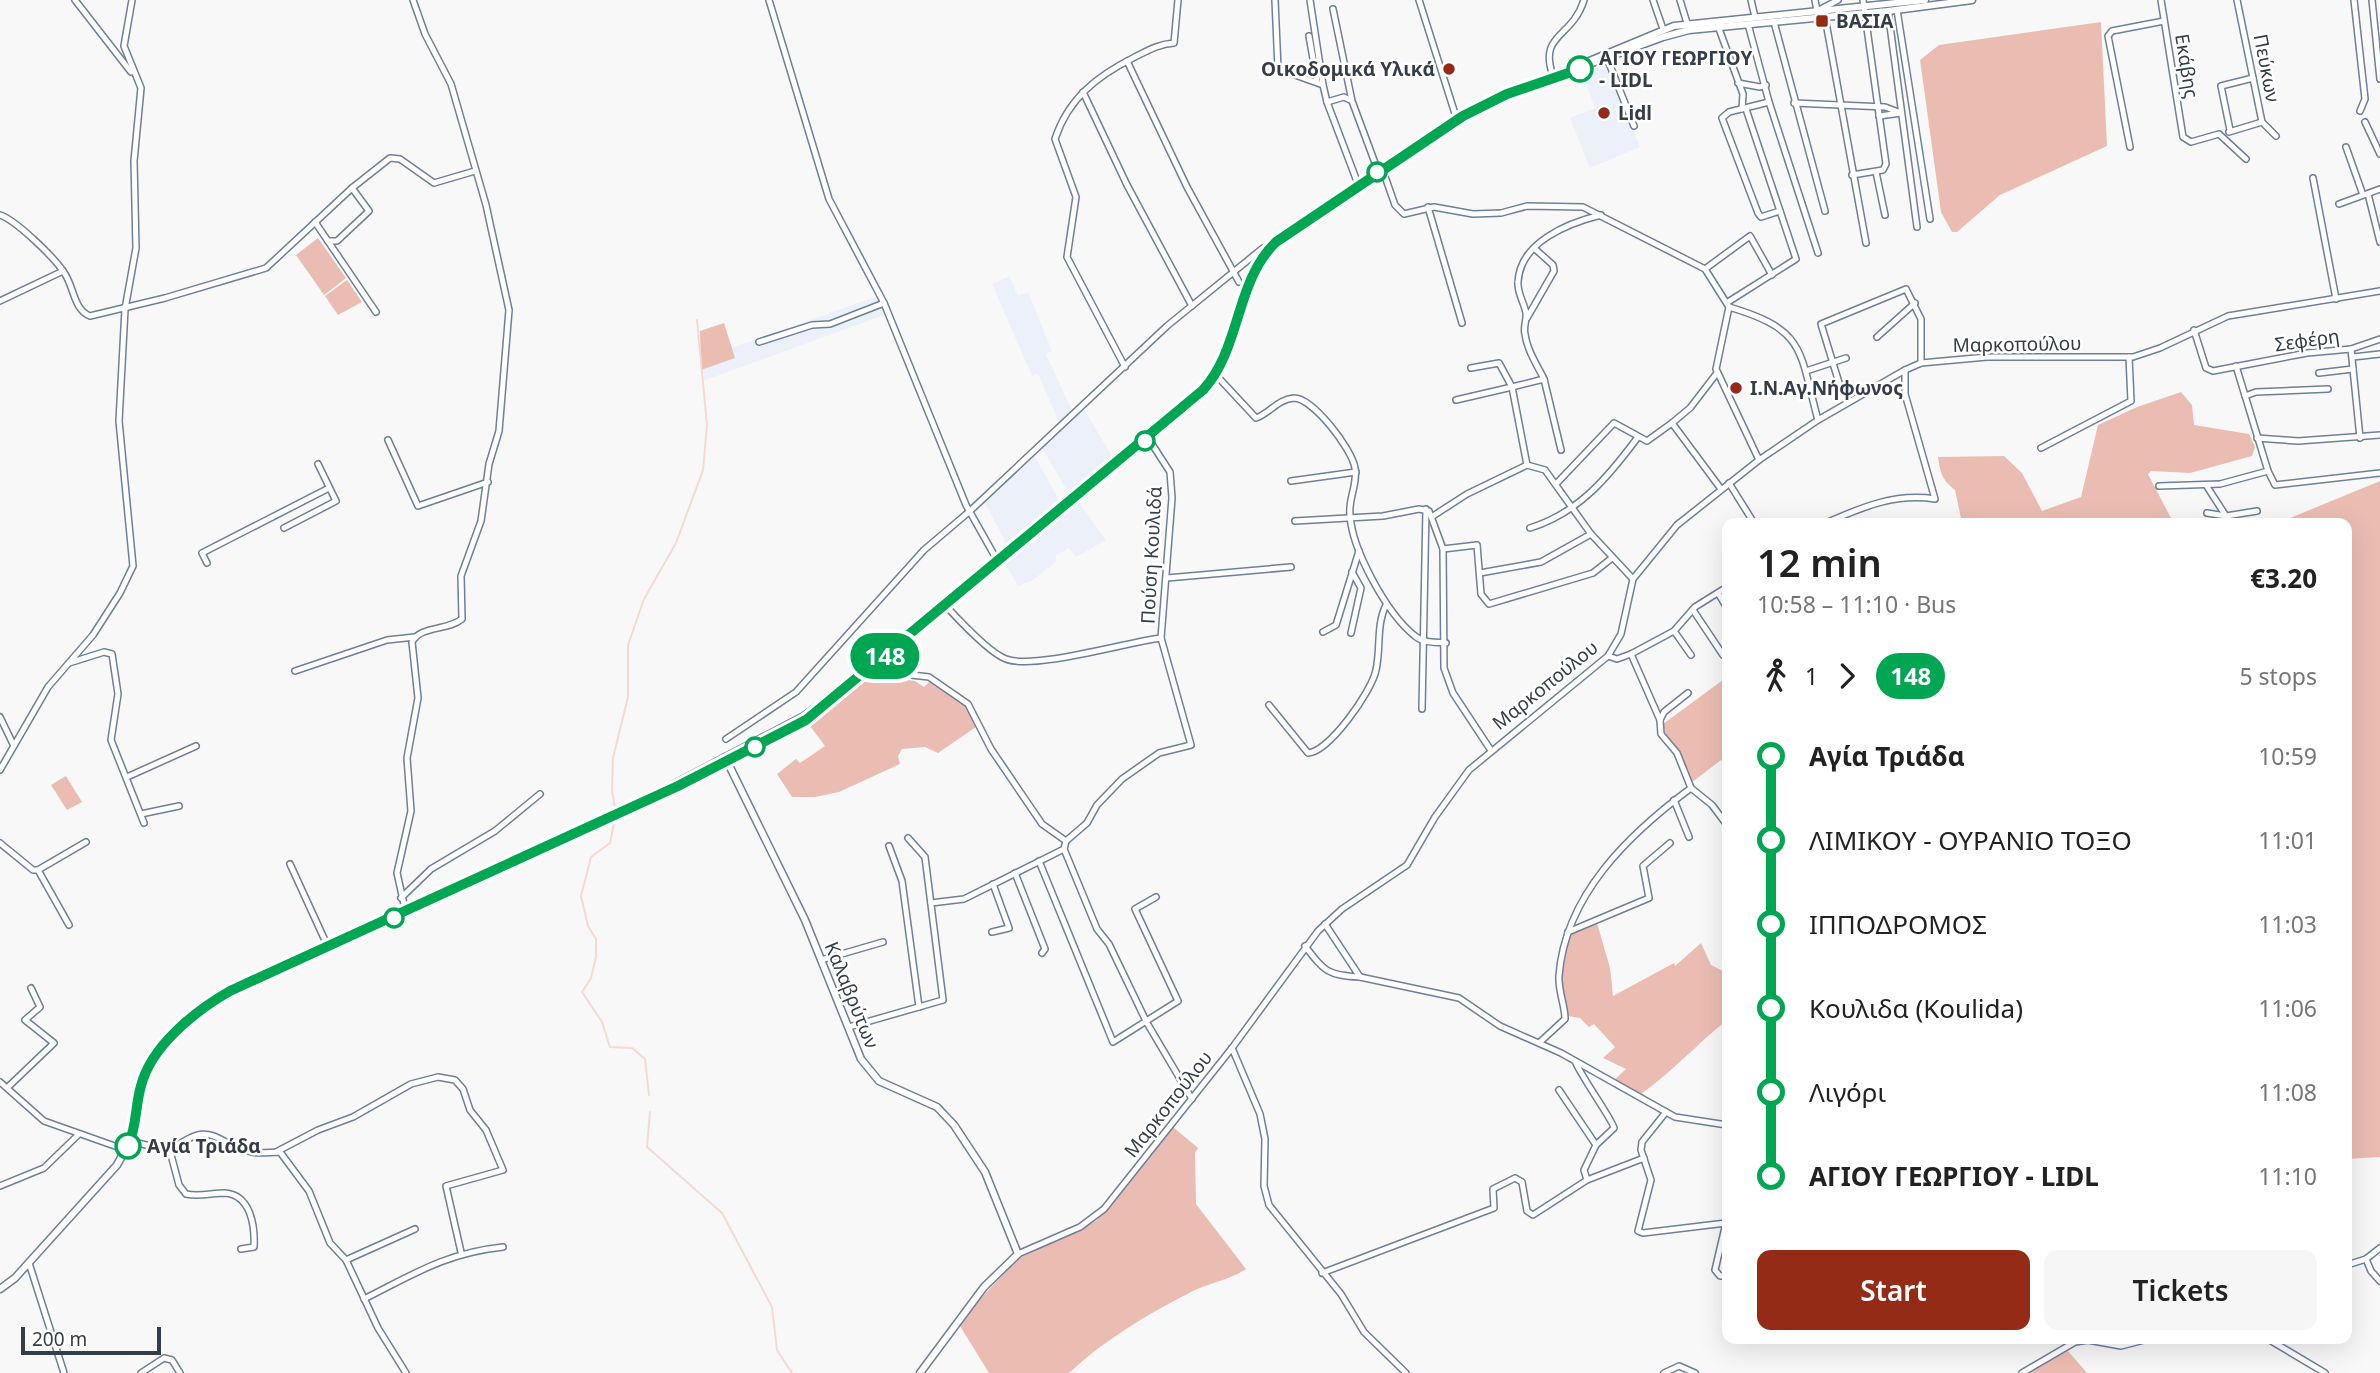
<!DOCTYPE html>
<html lang="en">
<head>
<meta charset="utf-8">
<style>
	body { margin:0; font-family:"Noto Sans",sans-serif; background:#f6f6f6; color:#222; height:100vh; display:flex; flex-direction:column; font-size:26px; white-space:nowrap }
	* { box-sizing:border-box; margin:0 }
	p { font-size:23px; color:#767676 }
	.icon { flex:none; width:38px; height:38px; fill:none; stroke:currentColor; stroke-width:2; stroke-linecap:round; stroke-linejoin:round }
	.map { position:relative; flex:1; overflow:hidden }
	.details { position:absolute; left:1722px; top:518px; width:630px; height:826px; display:flex; flex-direction:column; background:#fff; border-radius:14px; box-shadow:0 7px 28px #0002 }
	.details>* { flex:none }
	.badge { padding:0 14px; border-radius:23px; font-size:24px; line-height:46px }
	.scale { position:absolute; left:21px; bottom:18px; width:140px; box-sizing:border-box; padding-left:7px; border:4px solid #353d4a; border-top:0; font-size:19px; line-height:24px; white-space:nowrap; color:#353d4a; -webkit-text-stroke:5px #fff; paint-order:stroke }
	.map>.badge { position:absolute; translate:-50% -50%; box-shadow:0 0 0 4px #fff }
	.legs { display:flex; align-items:center; gap:10px; height:77px; padding:0 35px; font-size:23px }
	.legs p { margin-inline-start:auto }
	.summary { display:flex; align-items:center; justify-content:space-between; height:119px; padding:0 35px }
	h1 { font-size:38px; font-weight:600; line-height:52px }
	.cta { display:flex; gap:14px; margin-top:auto; padding:14px 35px }
	.cta a { flex:1; height:80px; border-radius:14px; background:#942b17; color:#fff; font-size:28px; font-weight:600; line-height:80px; text-align:center }
	.cta a+a { background:#f6f6f6; color:#222 }
	ul { padding:0 35px; list-style:none }
	li { display:flex; align-items:center; gap:24px; height:84px; font-size:26px }
	li i { display:grid; place-items:center; width:10px; height:100%; margin:0 9px; background:currentColor }
	li i::after { content:''; width:18px; height:18px; margin:-9px; border:5px solid; border-radius:50%; background:#fff }
	li p { margin-inline-start:auto }
	li:first-child i { background:linear-gradient(#0000 50%,currentColor 0) }
	li:last-child i { background:linear-gradient(currentColor 50%,#0000 0) }
	.map>svg:first-child { display:block }
</style>
</head>
<body>
<div class="map">
<svg width="2380" height="1373" viewBox="0 0 2380 1373">
	<rect width="100%" height="100%" fill="#f8f8f8"/>
	<g fill="#ecf1f9">
		<path d="M1606,64L1640,147L1590,168L1570,118L1595,108L1582,74Z"/>
		<path d="M1009,276L1018,296L1028,292L1052,351L1046,354L1073,413L1060,424L1038,374L1032,376L992,284Z"/>
		<path d="M880,295L887,314L703,381L701,370L734,358L732,348Z"/>
		<path d="M1084,409L1115,461L1071,497L1042,448Z"/>
		<path d="M1034,455L1062,505L1008,547L984,501Z"/>
		<path d="M1078,501L1106,540L1076,557L1069,548L1055,556L1057,561L1033,580L1018,586L1004,561Z"/>
	</g>
	<g fill="#ebbdb2">
		<path d="M2101,22L2107,146L2000,195L1957,232H1952L1941,212L1920,60L1939,45Z"/>
		<path d="M318,238L346,278L324,295L296,255Z"/>
		<path d="M347,280L362,302L338,315L325,296Z"/>
		<path d="M724,323L735,358L701,370L700,331Z"/>
		<path d="M2181,392L2192,405L2194,425L2249,434L2255,447L2252,456L2190,473L2151,471L2148,474L2173,522L2191,523H1962L1955,490C1942,480 1940,472 1938,457L2004,456L2022,473L2042,511L2081,497L2098,425L2137,407Z"/>
		<path d="M2380,481V1157L2347,1159V523H2278Z"/>
		<path d="M869,671L897,673L900,679L915,681L924,687L931,680L967,706L976,727L938,753L925,747L902,749L898,756L900,764L839,792L815,797H792L777,774L796,759L800,763L825,746L807,722Z"/>
		<path d="M1727,677V768L1721,760L1691,783L1681,755L1667,739L1663,724Z"/>
		<path d="M66,776L82,802L67,810L51,785Z"/>
		<path d="M1597,923L1610,968L1613,996L1674,963L1675,966L1701,943L1711,965L1727,973V1020C1697,1044 1672,1072 1641,1094L1613,1081L1626,1069L1603,1058L1615,1047L1594,1024L1589,1027L1580,1018L1568,1016C1559,987 1562,964 1569,935Z"/>
		<path d="M1173,1127L1198,1148L1195,1153L1196,1204L1246,1269C1230,1280 1208,1283 1191,1292C1148,1314 1104,1340 1069,1373H989L960,1326L981,1298L1018,1259L1096,1221Z"/>
		<path d="M2068,1351L2087,1373H2025Z"/>
	</g>
	<g fill="none" stroke-linecap="round" stroke-linejoin="round">
		<g stroke="#f6d9d2" stroke-width="2">
			<path d="M615,809L612,790L613,758L628,697V645L644,599L676,543L703,470L707,425L697,320"/>
			<path d="M616,814L610,843L591,857L581,896L588,926L596,939V957L591,978L582,992L602,1022L610,1047L632,1048L645,1059L649,1095"/>
			<path d="M650,1112L647,1147L722,1213L772,1307L777,1350L792,1373"/>
		</g>
		<g stroke="#6d7f9c" stroke-width="8">
			<g id="minor">
				<path d="M75,0L131,72"/>
				<path d="M769,0L829,199L884,303L966,505L997,560"/>
				<path d="M1275,0L1278,69L1323,85L1327,102"/>
				<path d="M1310,0L1323,85"/>
				<path d="M1419,0L1457,120"/>
				<path d="M1653,0L1663,29"/>
				<path d="M1680,0L1687,23"/>
				<path d="M1751,0L1755,17"/>
				<path d="M1815,0L1817,11L1838,0"/>
				<path d="M2161,0L2183,137L2191,142L2219,134L2246,159"/>
				<path d="M2237,0L2262,122L2276,136"/>
				<path d="M2354,0L2365,99L2360,111"/>
				<path d="M2372,0L2380,79"/>
				<path d="M1333,9L1352,101L1378,171"/>
				<path d="M1897,10L1930,219"/>
				<path d="M1888,11L1917,227"/>
				<path d="M1825,17L1866,243"/>
				<path d="M1774,22L1825,211"/>
				<path d="M1748,24L1769,102L1818,253"/>
				<path d="M1718,26L1743,94L1742,109"/>
				<path d="M1309,36L1317,81"/>
				<path d="M1607,58L1634,126"/>
				<path d="M1127,61L1187,187L1239,282"/>
				<path d="M1553,76C1538,33 1572,39 1584,0"/>
				<path d="M1738,83L1760,87L1766,85"/>
				<path d="M1083,92L1127,185L1192,306"/>
				<path d="M1350,100L1344,97L1327,102L1358,184"/>
				<path d="M1769,102L1729,112L1722,118L1758,213L1761,217L1780,211"/>
				<path d="M1794,103L1885,107L1901,113"/>
				<path d="M1879,116L1901,113"/>
				<path d="M2365,122L2380,154"/>
				<path d="M2230,130L2221,86L2253,78"/>
				<path d="M2229,132L2262,122"/>
				<path d="M2130,147L2108,36L2112,31L2164,21"/>
				<path d="M2346,147L2363,195"/>
				<path d="M1382,168L1395,205L1404,214L1434,207L1473,214L1501,213L1527,206L1583,207L1705,269L1729,307L1716,369L1759,460"/>
				<path d="M1876,172L1885,215"/>
				<path d="M1852,175L1883,170L1886,164L1863,0"/>
				<path d="M2313,178L2336,299"/>
				<path d="M2368,194L2380,242"/>
				<path d="M2339,204L2380,189"/>
				<path d="M1428,207L1462,323"/>
				<path d="M0,215C16,220 56,259 65,274C74,288 74,310 90,316L165,298L266,268L352,188L390,158L400,159L434,183L475,171"/>
				<path d="M315,222L376,312"/>
				<path d="M328,241H337L369,211L352,188"/>
				<path d="M1705,269L1750,236L1772,275"/>
				<path d="M0,301L63,271"/>
				<path d="M1728,302L1796,259L1746,109"/>
				<path d="M1729,307C1807,330 1799,351 1818,420"/>
				<path d="M1527,318L1554,271L1553,265L1534,248"/>
				<path d="M2194,330L2206,368L2213,371L2307,353L2351,349L2380,339"/>
				<path d="M1877,337L1915,303"/>
				<path d="M759,342L812,325L830,324L884,303"/>
				<path d="M2351,349L2360,438"/>
				<path d="M2353,357L2380,354"/>
				<path d="M2236,366L2268,471L2275,485L2380,473"/>
				<path d="M1125,367L1067,257L1076,197L1055,139C1068,99 1097,76 1133,58C1147,51 1158,44 1174,43L1178,0"/>
				<path d="M1806,371L1846,358"/>
				<path d="M1717,373L1690,408L1672,423L1721,489"/>
				<path d="M2319,373L2353,369"/>
				<path d="M1216,375L1256,418C1270,413 1278,399 1294,398C1313,398 1352,449 1355,468C1358,484 1348,499 1350,515C1352,550 1387,614 1415,636C1423,643 1435,642 1446,643"/>
				<path d="M1544,379C1537,365 1527,350 1525,334C1523,327 1527,320 1526,313C1524,302 1517,293 1518,282C1520,242 1568,223 1601,215"/>
				<path d="M1840,386L1821,324L1906,289L1921,319V363"/>
				<path d="M2245,396L2256,392L2328,389"/>
				<path d="M1456,400L1512,387L1499,363L1471,368"/>
				<path d="M1148,438L1170,472L1172,498L1161,638"/>
				<path d="M2257,438L2298,441L2380,435"/>
				<path d="M388,440L418,506L488,482"/>
				<path d="M2041,448L2131,401L2129,357"/>
				<path d="M1561,450L1544,379L1512,387L1527,465L1545,470L1591,534L1633,579"/>
				<path d="M1291,481L1356,472"/>
				<path d="M1729,483L1754,523"/>
				<path d="M1556,484L1614,423L1647,441L1672,423"/>
				<path d="M2206,485L2226,516"/>
				<path d="M2159,486L2220,484L2268,471"/>
				<path d="M2207,513L2226,516L2257,511"/>
				<path d="M1433,516L1467,494L1527,465"/>
				<path d="M1295,521L1383,516L1419,509L1429,511L1443,549L1444,668L1453,693L1490,749"/>
				<path d="M1826,523C1862,507 1895,493 1935,499L1905,394V370"/>
				<path d="M284,528L336,501L318,464"/>
				<path d="M1530,528C1579,513 1609,476 1638,437"/>
				<path d="M1443,549L1477,545L1481,594L1489,604L1593,573L1612,558"/>
				<path d="M207,563L202,553L329,488"/>
				<path d="M1480,573L1541,562L1591,534"/>
				<path d="M1167,578L1291,567"/>
				<path d="M1718,593L1727,608"/>
				<path d="M1693,610L1723,655"/>
				<path d="M1674,631L1691,655"/>
				<path d="M1323,632L1336,625L1359,551"/>
				<path d="M1351,633L1361,588L1352,572"/>
				<path d="M1631,654L1674,631L1695,607L1727,587"/>
				<path d="M1608,656L1617,659L1631,654L1660,720L1661,734L1677,753L1691,788"/>
				<path d="M883,657L894,671"/>
				<path d="M69,663L104,652L112,654L118,694L111,740L144,823"/>
				<path d="M868,670L929,677L968,704L991,749L1042,824L1066,841L1087,823L1097,805L1122,779L1159,753L1191,745L1161,638C1127,642 1034,670 1006,659C989,653 958,619 945,605"/>
				<path d="M295,671L387,640L415,637"/>
				<path d="M1269,705L1308,753C1329,752 1372,691 1376,670C1381,648 1376,625 1386,605"/>
				<path d="M1422,709L1426,509"/>
				<path d="M0,717L13,744"/>
				<path d="M1660,720L1664,712L1688,693"/>
				<path d="M726,739L796,692L924,550L970,511L1167,326L1263,248L1273,245"/>
				<path d="M0,770L48,687L93,635L120,593L133,566L119,421L125,309L136,248L134,161L141,88L124,46L132,0"/>
				<path d="M127,777L196,746"/>
				<path d="M1674,800L1689,837"/>
				<path d="M141,814L179,806"/>
				<path d="M1066,841L1064,849L1097,929L1109,944L1147,1023L1192,1099"/>
				<path d="M0,843L33,870H38L86,842"/>
				<path d="M889,846L902,881L919,1007"/>
				<path d="M1039,861L1113,1042L1178,1001L1135,909L1156,897"/>
				<path d="M290,864L328,947"/>
				<path d="M38,870L69,925"/>
				<path d="M1015,873L1045,949L1042,953"/>
				<path d="M401,898L431,869L495,831L540,794"/>
				<path d="M931,903L964,899L1064,849"/>
				<path d="M406,913L397,873L411,811L407,758L418,698L412,642C421,625 448,631 462,619L461,576L481,521L489,464L499,431L509,310L486,205L451,84L425,34L413,0"/>
				<path d="M992,932L1009,928L993,884"/>
				<path d="M1568,932L1649,898L1643,866L1670,843"/>
				<path d="M1305,946C1325,972 1327,975 1360,977L1325,924"/>
				<path d="M821,960L883,942"/>
				<path d="M1360,977L1459,998L1500,1026L1561,1053L1675,1117L1727,1125"/>
				<path d="M849,1027L943,1000L925,857L908,838"/>
				<path d="M1540,1042L1565,1019C1565,1005 1558,991 1559,976C1565,895 1629,834 1691,788L1712,805L1727,825"/>
				<path d="M1232,1048L1260,1114L1265,1139L1264,1186L1269,1205L1341,1294L1364,1332L1406,1373"/>
				<path d="M0,1082L44,1121L126,1150"/>
				<path d="M8,1087L54,1043L25,1020L40,1007L31,988"/>
				<path d="M1559,1090L1596,1145L1614,1128C1614,1122 1580,1075 1575,1061"/>
				<path d="M1666,1112L1642,1142L1641,1150L1651,1180L1638,1231L1643,1233L1726,1223L1715,1270L1720,1276H1727"/>
				<path d="M130,1141L170,1151C212,1118 212,1142 252,1152C261,1154 270,1152 280,1152L309,1191L330,1243L346,1260L378,1328L406,1373"/>
				<path d="M170,1151L179,1185L186,1194C199,1197 212,1193 225,1193C251,1195 255,1226 254,1247L241,1249"/>
				<path d="M276,1152L318,1130L353,1117L411,1084L438,1077L455,1080L463,1089L470,1110L486,1130L503,1170L446,1186L461,1252"/>
				<path d="M1587,1180L1644,1158"/>
				<path d="M0,1186L44,1168L78,1135"/>
				<path d="M1018,1254L1080,1227L1104,1209L1232,1048L1318,931L1342,909L1407,865L1435,817L1469,770L1608,656L1621,634L1633,579L1677,525L1759,460L1818,420L1905,370L1921,363L1987,357H2133L2160,348L2228,316L2380,291"/>
				<path d="M2366,1259L2380,1248"/>
				<path d="M346,1260L415,1229"/>
				<path d="M29,1263L64,1373"/>
				<path d="M2347,1265L2366,1259L2371,1271L2380,1281"/>
				<path d="M1322,1273L1494,1208L1493,1189L1515,1178L1522,1182L1527,1211L1533,1215L1587,1180L1584,1170L1596,1145"/>
				<path d="M364,1299C414,1274 446,1253 503,1247"/>
				<path d="M2268,1339L2325,1373"/>
				<path d="M141,1373L164,1358L172,1360L180,1373"/>
				<path d="M1664,1373L1679,1366L1695,1373"/>
				<path d="M2022,1373L2075,1342L2088,1340L2121,1346L2148,1339"/>
			</g>
		</g>
		<g stroke="#6d7f9c" stroke-width="9">
			<g id="major">
				<path d="M1565,73L1663,37L1689,30L1888,11L1972,0"/>
				<path d="M725,757L805,920L861,1059L879,1081L937,1107L954,1125L985,1172L1018,1254L984,1287L920,1373"/>
				<path d="M670,788L816,713"/>
				<path d="M0,1289L15,1278L117,1165L130,1141L141,1083L154,1057L188,1023L230,991L406,913L655,794L804,716L868,670L1195,398L1216,375L1250,283L1269,249L1358,184L1481,106L1674,26L1925,0"/>
			</g>
		</g>
		<use href="#minor" stroke="#fff" stroke-width="5"/>
		<use href="#major" stroke="#fff" stroke-width="6"/>
	</g>
	<g fill="none" stroke-linecap="round" stroke-linejoin="round">
		<g stroke="#fff" stroke-width="16">
			<path id="line-1" d="M128,1146C137,1127 135,1106 141,1086C151,1046 195,1011 230,991L678,786L806,720L1203,390C1241,349 1235,281 1276,242L1463,116L1507,94L1580,69"/>
		</g>
		<use href="#line-1" stroke="#00a651" stroke-width="10"/>
	</g>
	<g fill="#942b17" stroke="#fff" stroke-width="2.5">
		<rect x="1815" y="14" width="14" height="14" rx="3.5"/>
		<circle cx="1449" cy="69" r="7"/>
		<circle cx="1604" cy="113" r="7"/>
		<circle cx="1736" cy="388" r="7"/>
	</g>
	<g fill="#fff" stroke="#00a651" stroke-width="3.5">
		<circle cx="1580" cy="69" r="12"/>
		<circle cx="1377" cy="172" r="9"/>
		<circle cx="1145" cy="441" r="9"/>
		<circle cx="755" cy="747" r="9"/>
		<circle cx="394" cy="918" r="9"/>
		<circle cx="128" cy="1146" r="12"/>
	</g>
	<g text-anchor="middle" stroke-width="5" stroke-linejoin="round" paint-order="stroke">
		<g font-size="19" font-weight="bold" fill="#353d4a" stroke="#fff" text-anchor="start">
			<text x="1836" y="28">ΒΑΣΙΑ</text>
			<text x="1435" y="76" text-anchor="end">Οικοδομικά Υλικά</text>
			<text x="1618" y="120">Lidl</text>
			<text x="1750" y="395">Ι.Ν.Αγ.Νήφωνος</text>
		</g>
		<g font-size="19" font-weight="bold" fill="#353d4a" stroke="#fff" text-anchor="start">
			<text x="1599" y="65">ΑΓΙΟΥ ΓΕΩΡΓΙΟΥ<tspan x="1599" dy="22">- LIDL</tspan></text>
			<text x="147" y="1153">Αγία Τριάδα</text>
		</g>
		<g font-size="19" fill="#353d4a" stroke="#fff">
			<text transform="translate(2187 66) rotate(81)" y="7">Εκάβης</text>
			<text transform="translate(2267 68) rotate(79)" y="7">Πεύκων</text>
			<text transform="translate(2307 340) rotate(-8)" y="7">Σεφέρη</text>
			<text transform="translate(2017 344) rotate(-1)" y="7">Μαρκοπούλου</text>
			<text transform="translate(1151 555) rotate(-87)" y="7">Πούση Κουλιδά</text>
			<text transform="translate(1545 685) rotate(-39)" y="7">Μαρκοπούλου</text>
			<text transform="translate(852 995) rotate(68)" y="7">Καλαβρύτων</text>
			<text transform="translate(1168 1104) rotate(-52)" y="7">Μαρκοπούλου</text>
		</g>
	</g>
</svg>
<div class="scale">200 m</div>
<b class="badge" style="left:885px;top:656px;background:#00a651;color:#fff">148</b>
<section class="details">
<div class="summary"><div><h1>12 min</h1><p>10:58 – 11:10 · Bus</p></div><b>€3.20</b></div>
<div class="legs"><svg class="icon" aria-label="walk" viewBox="0 0 24 24"><circle cx="13" cy="4" r="2"/><path d="M13 8l-2 6 4 7M11 14l-3 7M7 12l3-4h3l4 4"/></svg>1<svg class="icon" aria-label="forward" viewBox="0 0 24 24"><path d="M9 5l7 7-7 7"/></svg><b class="badge" style="background:#00a651;color:#fff">148</b><p>5 stops</p></div>
<ul>
<li><i style="color:#00a651"></i><b>Αγία Τριάδα</b><p>10:59</p></li>
<li><i style="color:#00a651"></i><span>ΛΙΜΙΚΟΥ - ΟΥΡΑΝΙΟ ΤΟΞΟ</span><p>11:01</p></li>
<li><i style="color:#00a651"></i><span>ΙΠΠΟΔΡΟΜΟΣ</span><p>11:03</p></li>
<li><i style="color:#00a651"></i><span>Κουλιδα (Koulida)</span><p>11:06</p></li>
<li><i style="color:#00a651"></i><span>Λιγόρι</span><p>11:08</p></li>
<li><i style="color:#00a651"></i><b>ΑΓΙΟΥ ΓΕΩΡΓΙΟΥ - LIDL</b><p>11:10</p></li>
</ul>
<div class="cta"><a>Start</a><a>Tickets</a></div>
</section>
</div>
</body>
</html>
